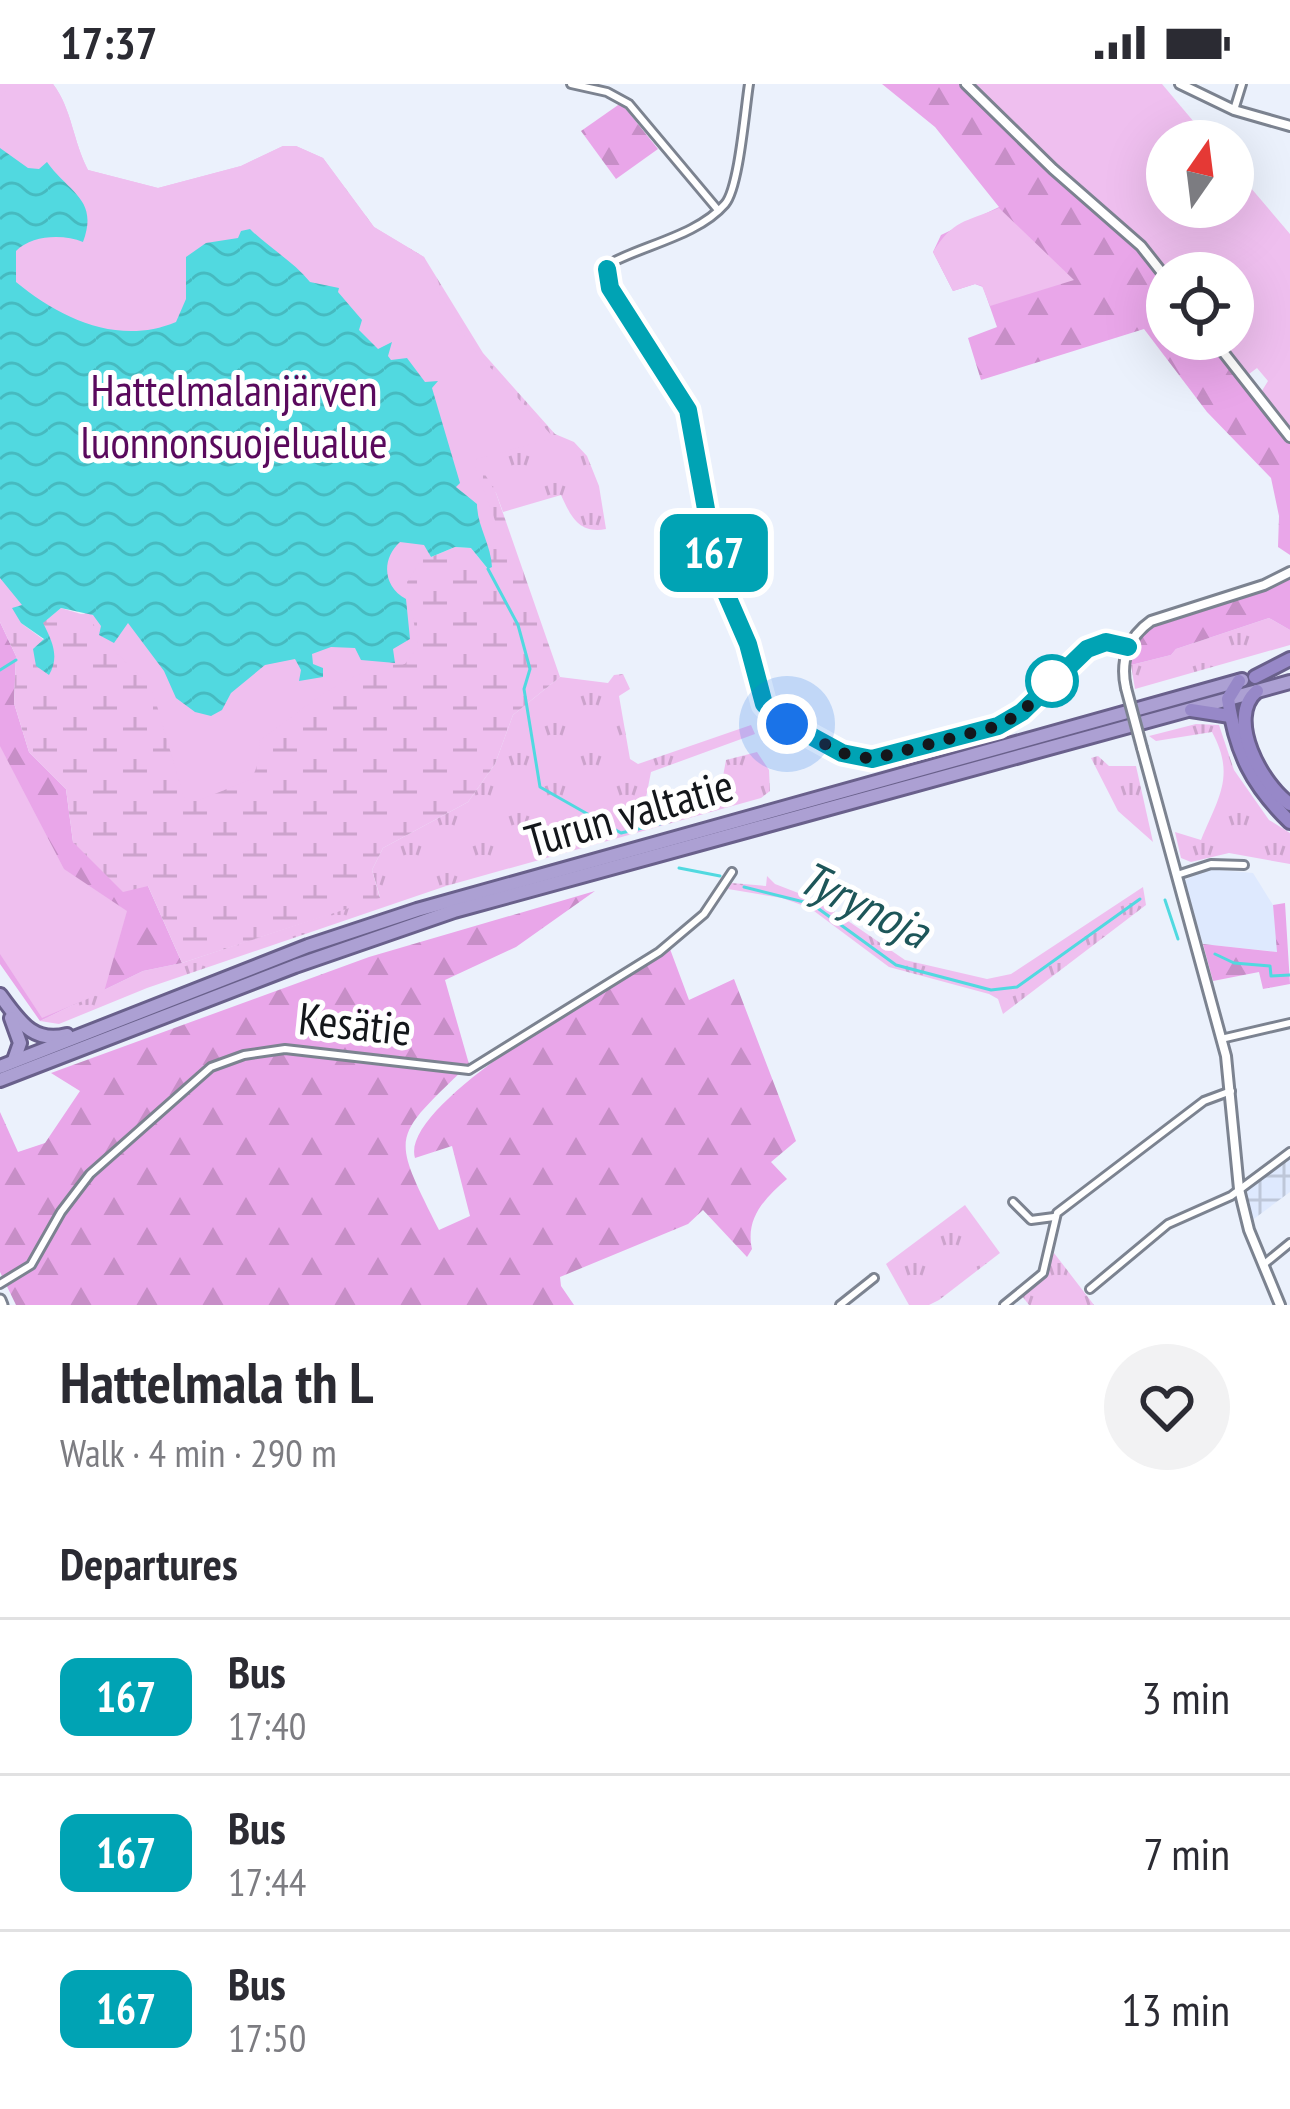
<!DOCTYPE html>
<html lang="en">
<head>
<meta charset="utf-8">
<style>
	body { margin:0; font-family:"PT Sans Narrow",sans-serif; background:#f2f2f3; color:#2b2b33; height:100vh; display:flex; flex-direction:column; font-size:45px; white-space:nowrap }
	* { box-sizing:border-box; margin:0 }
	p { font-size:39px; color:#7c7c81 }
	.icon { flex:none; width:66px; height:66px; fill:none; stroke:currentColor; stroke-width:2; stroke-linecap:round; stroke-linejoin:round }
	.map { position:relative; height:1221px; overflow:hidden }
	.side { display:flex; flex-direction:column; background:#fff; flex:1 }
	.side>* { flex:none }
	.badge { padding:0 24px; border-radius:18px; font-size:42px; line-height:78px }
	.needle { width:78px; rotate:14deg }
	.fabs { position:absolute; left:1146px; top:36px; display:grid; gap:24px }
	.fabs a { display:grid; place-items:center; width:108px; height:108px; border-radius:50%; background:#fff; box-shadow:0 12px 48px #0002; font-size:60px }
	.you { position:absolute; width:60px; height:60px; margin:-30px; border:9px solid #fff; border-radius:50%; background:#1a73e8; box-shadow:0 0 0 18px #1a73e833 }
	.map>.badge { position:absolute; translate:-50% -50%; box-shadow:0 0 0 6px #fff }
	h2 { padding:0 60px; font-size:45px; line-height:108px }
	.round { display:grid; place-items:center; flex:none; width:126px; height:126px; border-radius:63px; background:#f2f2f3 }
	.overview { display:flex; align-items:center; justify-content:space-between; height:204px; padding:0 60px }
	h1 { font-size:57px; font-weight:800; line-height:90px }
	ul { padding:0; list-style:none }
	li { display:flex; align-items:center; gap:36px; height:156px; padding:0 60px; border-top:3px solid #e1e1e2 }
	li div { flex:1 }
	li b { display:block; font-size:45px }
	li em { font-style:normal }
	li .badge { min-width:132px; font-weight:700; text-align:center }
	.status { display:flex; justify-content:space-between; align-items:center; height:84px; padding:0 60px; background:#fff; direction:ltr }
	.status svg { height:33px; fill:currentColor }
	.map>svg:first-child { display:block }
</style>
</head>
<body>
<div class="status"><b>17:37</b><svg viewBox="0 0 49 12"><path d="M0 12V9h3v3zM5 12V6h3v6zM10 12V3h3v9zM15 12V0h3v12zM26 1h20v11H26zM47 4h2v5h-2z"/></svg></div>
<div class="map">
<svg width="1290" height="1221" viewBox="0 0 1290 1221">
	<defs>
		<pattern id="industrial-grid" width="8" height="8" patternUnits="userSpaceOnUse" patternTransform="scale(3)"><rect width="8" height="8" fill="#dee9fe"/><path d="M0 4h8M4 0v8" fill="none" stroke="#bec7d9"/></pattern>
		<pattern id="grass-tufts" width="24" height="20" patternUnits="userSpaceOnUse" patternTransform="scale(3)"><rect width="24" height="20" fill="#efbfef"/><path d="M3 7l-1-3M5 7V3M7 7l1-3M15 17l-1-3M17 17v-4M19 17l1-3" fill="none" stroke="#cca3cc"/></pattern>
		<pattern id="forest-firs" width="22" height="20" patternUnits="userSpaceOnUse" patternTransform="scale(3)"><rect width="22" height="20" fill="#e9a6e9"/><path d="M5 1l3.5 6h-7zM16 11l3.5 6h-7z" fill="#c78ec7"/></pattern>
		<pattern id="wetland-marsh" width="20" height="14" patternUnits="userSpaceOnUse" patternTransform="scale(3)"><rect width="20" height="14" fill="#efbfef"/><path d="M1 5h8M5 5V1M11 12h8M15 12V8" fill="none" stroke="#cca3cc"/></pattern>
		<pattern id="water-waves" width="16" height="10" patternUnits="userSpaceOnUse" patternTransform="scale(3)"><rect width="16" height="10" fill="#51d9e0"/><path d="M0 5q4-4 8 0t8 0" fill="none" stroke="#46bac0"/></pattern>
	</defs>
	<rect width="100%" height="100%" fill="#ebf1fc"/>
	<path fill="#dee9fe" d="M1208,785L1253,789L1273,821L1278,868L1203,860L1183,797Z"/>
	<path fill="url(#industrial-grid)" d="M1290,1072V1108L1251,1137L1245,1108Z"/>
	<g fill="url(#grass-tufts)">
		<path d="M21,0H53C72,25 73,58 88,86L158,104L241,82L283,62H296L323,74L374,143L424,173L483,269L555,350L574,358L587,372L599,402L606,445C579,450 571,433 561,411L503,428L496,409L202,117L70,97Z"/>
		<path d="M1269,534L1290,546V561L1135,605L1131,581L1171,571L1176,565Z"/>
		<path d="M623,590L630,605L619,612L630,675L638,680L751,641L755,650L651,688L641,739L718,720L726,676L757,668L769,686L770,707L761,714L446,802L147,904L59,940L40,937L143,887L182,879L380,813L372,786L383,764L468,718L495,680L513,631L560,593L608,599L614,591Z"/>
		<path d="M1196,640L1219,641L1234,686L1269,736L1290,749V780L1229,769L1191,778L1181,774L1175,748L1201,756C1218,714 1236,692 1212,648L1156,657L1149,652Z"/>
		<path d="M1098,672L1109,682H1136L1153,758L1118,727L1091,674Z"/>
		<path d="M767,792L775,800L819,817L905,876L987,895L1011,890L1143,803L1146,821L1003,930L998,915L989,910L889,883L810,824L782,814L728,805L732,799L766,802Z"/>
		<path d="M965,1121L1000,1169L939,1216L929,1221H909L886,1180Z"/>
		<path d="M1054,1169L1094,1221H1029L1022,1212L1045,1192Z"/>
	</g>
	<g fill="url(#forest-firs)">
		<path d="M882,0H961L1046,84L1137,164L1156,186L1167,201V255H1208L1290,357V471L1278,463L1279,432L1271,394L1207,328L1144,245L981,296L968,254L997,243L983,203L975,200L953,207L933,168L941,151L999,123L935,43Z"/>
		<path d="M621,19L658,65L616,95L581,47Z"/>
		<path d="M1290,494V546L1269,534L1176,565L1171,571L1131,581C1136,517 1247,523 1290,494Z"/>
		<path d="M0,538L16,572L14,619L29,668L66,705L73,758L148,802L182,879L143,887L40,937L0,880Z"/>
		<path d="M595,807L516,863L445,896L469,980C391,1056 390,1048 439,1146L470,1132L452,1062L415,1074C398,1018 624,893 670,865L689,916L734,895L796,1057L771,1078L787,1095C765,1114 745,1134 752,1165L747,1173L703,1126L688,1140L560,1193L561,1202L574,1221H16L0,1188V1028L18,1068L45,1059L80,1007L51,989L369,873Z"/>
		<path d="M1285,819L1290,900L1263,905L1259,888L1213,897L1203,860L1277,868L1273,821Z"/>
	</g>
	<path fill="url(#wetland-marsh)" d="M0,0H21L50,75L466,358L496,409L560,593L513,631L495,680L468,718L383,764L372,786L380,814L182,879L148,802L123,808L73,758L66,705L29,668L14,619L16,572L0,538V494L21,539L44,556L49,591L42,539L61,524L81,530L395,509L425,461L431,473L455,463L471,464L488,485L492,482L0,64Z"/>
	<g fill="#efbfef">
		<path d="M12,0H53C72,25 73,58 88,86L158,104L241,82L283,62H296L323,74L374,143L424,173L435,201L469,260L554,354L473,376L505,464L498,466L463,444L436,454L407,498L418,563L405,580C352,579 301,628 260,656L258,679L252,695L197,717H185L152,605L110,562L70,510L0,528V14Z"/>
		<path d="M971,0H1162L1210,57H1167V123H1233V83L1290,150V348L1260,310L1268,297L1257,284L1249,290L1242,287L1217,255H1233V189H1167Z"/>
		<path d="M999,124L1074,196L990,222L982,202L975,200L953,207L933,168C953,136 965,138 999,124Z"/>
		<path d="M0,662L64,785L127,827L104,908L42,934L0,870Z"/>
	</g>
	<path fill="url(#water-waves)" d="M0,64L28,84L39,85L47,78C69,109 99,115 83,158C63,150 32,151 16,167V198C61,235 119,262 176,238L186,215V173L206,159L238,154L241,147L250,145C269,164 293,177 310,198L339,204L338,208L362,236L359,246L378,265L392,258L388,272L391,276L407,274L425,298L438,297L432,304L460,399L456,403L477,420C477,442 491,460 492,483L488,485L471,464L455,463L431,473L424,461L400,458C381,475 383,503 406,515L410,555L393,565L395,579L361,576L355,564L331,563L312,570L313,580L323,584V593L299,597L301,586L295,575L265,581L231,609L222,626L211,632L195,628L176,614L164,587L128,539L114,559L99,551L101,542L93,531L61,524L43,539C52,557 60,572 49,591L36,582L33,565L44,555L21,539L12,524L22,521L0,494Z"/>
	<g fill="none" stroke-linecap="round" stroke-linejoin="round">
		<g stroke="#51d9e0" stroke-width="3">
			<path d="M488,485L518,541L530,585L524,605L540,703L621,749L668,738"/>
			<path d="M0,586L16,576"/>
			<path d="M679,784L720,792"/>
			<path d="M744,803L812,820L896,881L991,906L1017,903L1140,815"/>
			<path d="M1165,816L1178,855"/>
			<path d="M1215,870L1234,879L1270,882L1271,892L1290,891"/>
		</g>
		<g stroke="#7c8390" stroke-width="12">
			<g id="minor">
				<path d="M571,0L607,8L629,20L718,126"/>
				<path d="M749,0C745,25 739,104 725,120C699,150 649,160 615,177L607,185L606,194L688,325L718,491L748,560L764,620L776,633L842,669L871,675L998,642L1022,628L1087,565L1106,558L1128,563"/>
				<path d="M1234,26L1242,0"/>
				<path d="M1177,791L1211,780L1244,781"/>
				<path d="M1221,955L1290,939"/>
				<path d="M1013,1118L1031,1136L1054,1133"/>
				<path d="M1263,1181L1290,1159"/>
				<path d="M0,1200L31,1181L61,1128L90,1090L211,983L244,971L285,965L469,986L659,868L704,830L732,788"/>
				<path d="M1090,1205L1168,1140L1231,1112L1290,1068"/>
				<path d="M840,1221L874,1194"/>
				<path d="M1004,1221L1043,1189L1057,1129L1204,1017L1231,1007"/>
			</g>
		</g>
		<g stroke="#7c8390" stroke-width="14">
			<g id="tertiary">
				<path d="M966,0L1053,85L1141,162L1167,195"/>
				<path d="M1180,0L1234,26L1290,42"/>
				<path d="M1213,255L1290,353"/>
				<path d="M1126,604C1120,577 1128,553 1151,537L1264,501L1290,488"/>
				<path d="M1142,664L1226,972L1239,1105L1249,1146L1280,1221"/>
			</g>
		</g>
		<g stroke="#7c8390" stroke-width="15">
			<path id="secondary" d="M0,1216L2,1221"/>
		</g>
		<g stroke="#69608b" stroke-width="18">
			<g id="trunk">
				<path d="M0,911C19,936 32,960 67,951"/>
				<path d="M11,934L20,959L14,976"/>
				<path d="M0,983L308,862L417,826L1242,596"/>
				<path d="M0,996L295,882L454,827L1290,598"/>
			</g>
		</g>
		<g stroke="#69608b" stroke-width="18">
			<g id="motorway">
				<path d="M1255,593L1290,575"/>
				<path d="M1239,597L1228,615C1236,669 1252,701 1290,738"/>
				<path d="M1257,607C1225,634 1262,701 1290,720"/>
				<path d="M1191,626L1230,632"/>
			</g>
		</g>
		<use href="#minor" stroke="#fff" stroke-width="6"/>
		<use href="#tertiary" stroke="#fff" stroke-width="8"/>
		<use href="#secondary" stroke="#fff" stroke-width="9"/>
		<use href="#trunk" stroke="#aca0d3" stroke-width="12"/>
		<use href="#motorway" stroke="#9788c8" stroke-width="12"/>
		<g stroke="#7c8390" stroke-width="14" stroke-linecap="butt">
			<path id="tertiary-bridge" d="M1126,604L1142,664"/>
		</g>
		<use href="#tertiary-bridge" stroke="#fff" stroke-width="8"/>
	</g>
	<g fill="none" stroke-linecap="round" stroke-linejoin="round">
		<g stroke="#fff" stroke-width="27">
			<path id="line" d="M607,185L610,204L688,326L718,491L748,560L764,620L776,633L842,669L872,675L998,642L1022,628L1087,565L1106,558L1128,563"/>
		</g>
		<use href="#line" stroke="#00a3b4" stroke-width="18"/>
		<path stroke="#14171b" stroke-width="12" stroke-dasharray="0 21.6" d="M787,640L842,669L872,675L998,642L1022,628L1052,597"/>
	</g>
	<circle fill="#fff" stroke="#00a3b4" stroke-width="6" cx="1052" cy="597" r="24"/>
	<g text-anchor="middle" stroke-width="10" stroke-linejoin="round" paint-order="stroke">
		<g font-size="45" fill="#5a095d" stroke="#fff">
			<text x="234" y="322">Hattelmalanjärven<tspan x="234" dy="52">luonnonsuojelualue</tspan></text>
		</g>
		<g font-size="45" fill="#14171b" stroke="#fff">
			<text transform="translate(629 729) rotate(-16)" y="16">Turun valtatie</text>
			<text transform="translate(355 940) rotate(6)" y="16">Kesätie</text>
		</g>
		<g font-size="48" font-style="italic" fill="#1d5659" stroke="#fff">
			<text transform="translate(864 820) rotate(26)" y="17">Tyrynoja</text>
		</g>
	</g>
</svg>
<div class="fabs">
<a><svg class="needle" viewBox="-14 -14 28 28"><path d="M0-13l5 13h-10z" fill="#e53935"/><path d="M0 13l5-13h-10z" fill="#7c7c81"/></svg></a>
<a><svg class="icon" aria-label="locate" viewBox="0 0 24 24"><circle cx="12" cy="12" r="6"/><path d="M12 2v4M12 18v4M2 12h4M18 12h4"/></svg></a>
</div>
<div class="you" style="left:787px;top:640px"></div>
<b class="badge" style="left:714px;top:469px;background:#00a3b4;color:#fff">167</b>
</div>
<section class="side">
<div class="overview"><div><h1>Hattelmala th L</h1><p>Walk · 4 min · 290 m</p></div><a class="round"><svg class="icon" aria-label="heart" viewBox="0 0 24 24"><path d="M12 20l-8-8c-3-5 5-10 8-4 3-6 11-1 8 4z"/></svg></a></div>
<h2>Departures</h2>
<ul>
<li><span class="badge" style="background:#00a3b4;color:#fff">167</span><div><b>Bus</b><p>17:40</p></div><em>3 min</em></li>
<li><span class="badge" style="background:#00a3b4;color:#fff">167</span><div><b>Bus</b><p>17:44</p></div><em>7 min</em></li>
<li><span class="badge" style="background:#00a3b4;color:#fff">167</span><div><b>Bus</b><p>17:50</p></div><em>13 min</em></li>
</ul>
</section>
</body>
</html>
